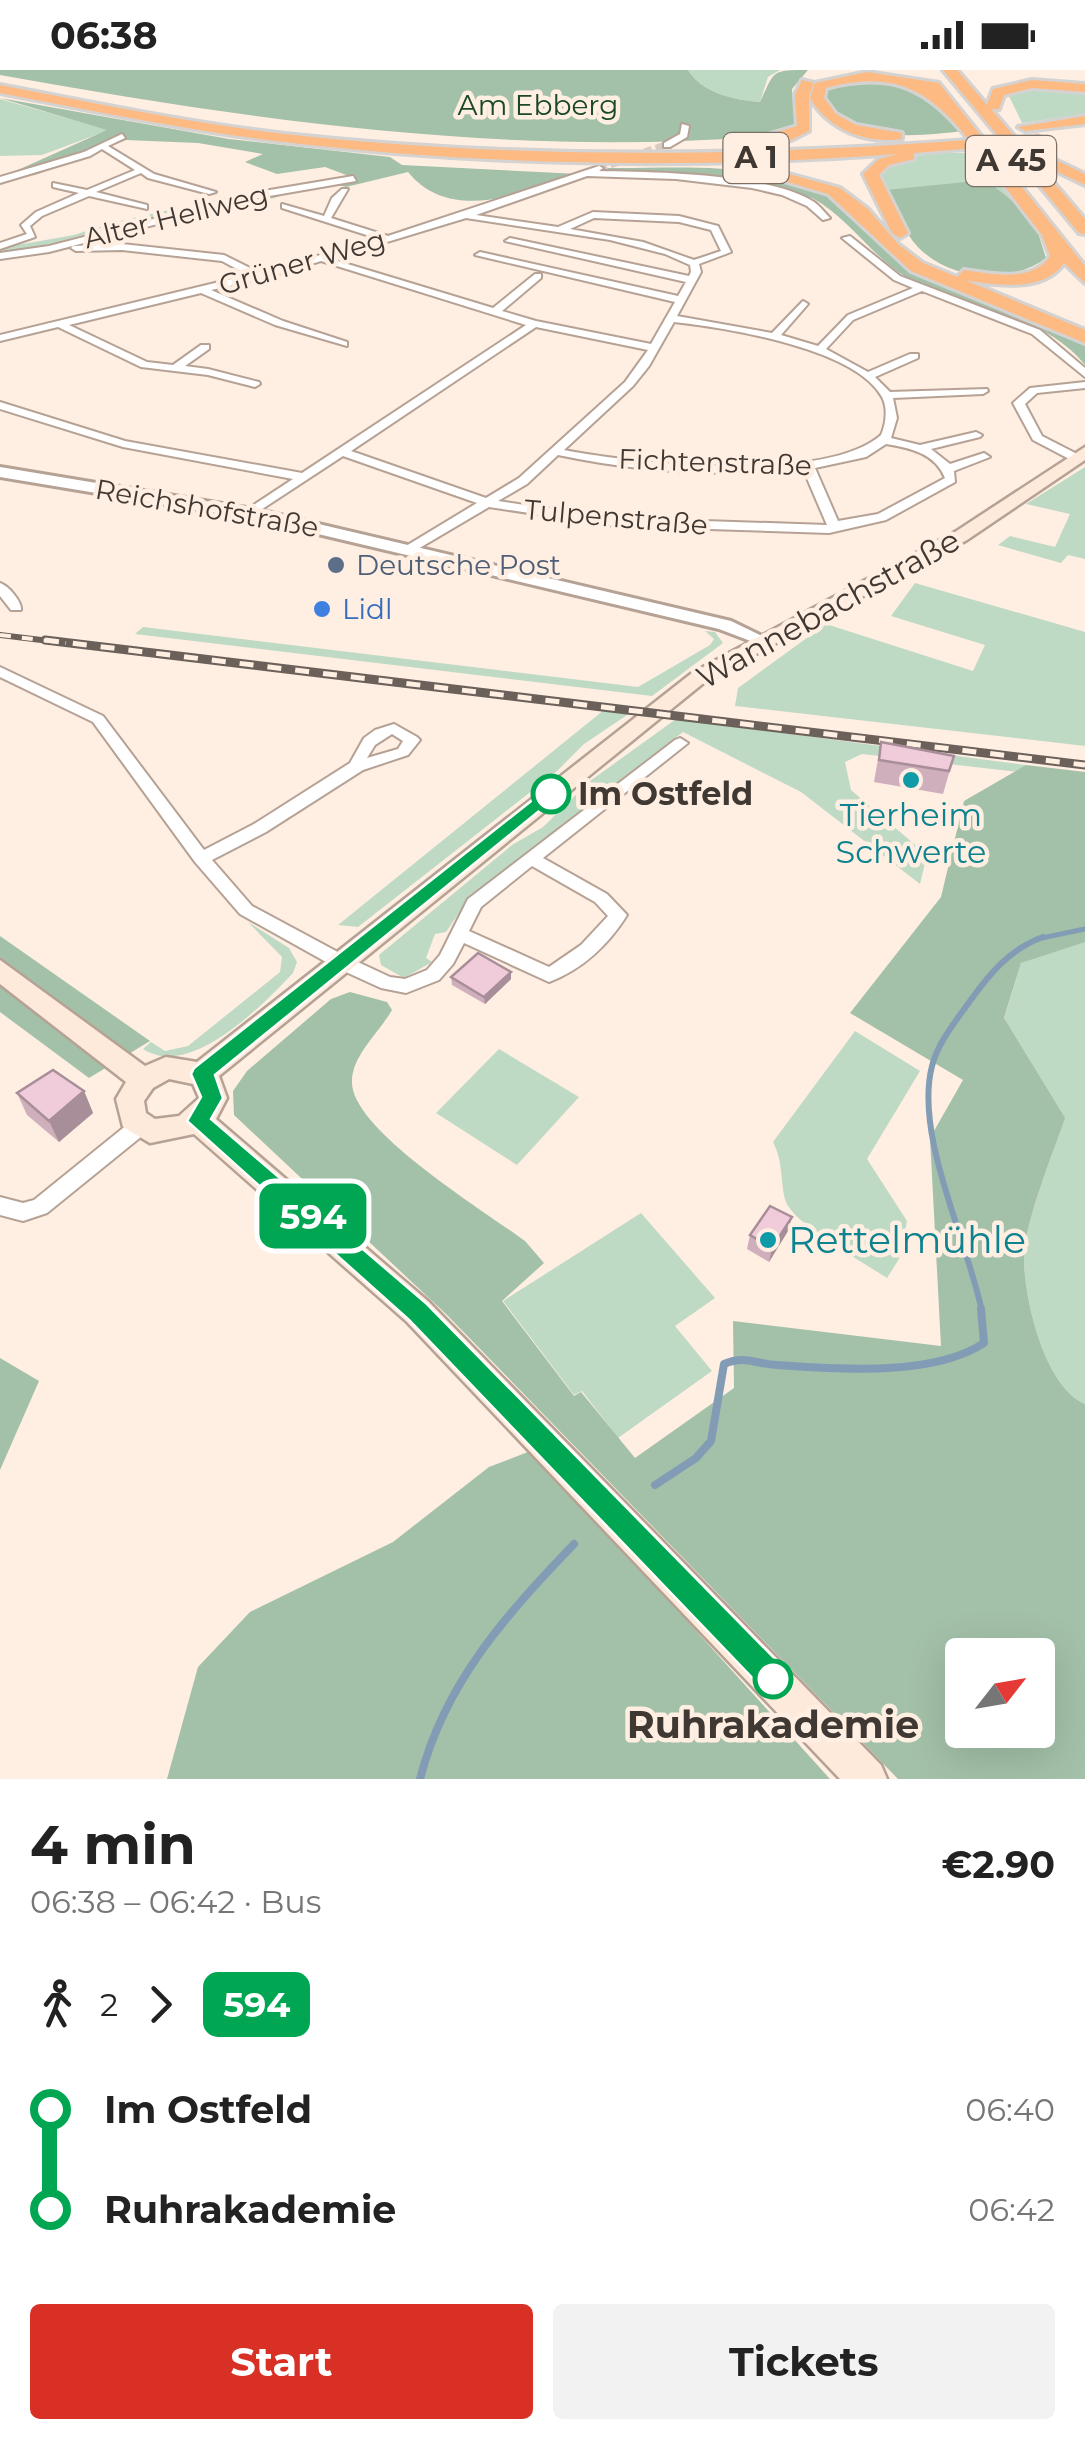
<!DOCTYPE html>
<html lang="en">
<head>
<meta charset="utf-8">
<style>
	body { margin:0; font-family:Montserrat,sans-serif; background:#f2f2f2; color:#222; height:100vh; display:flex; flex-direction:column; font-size:38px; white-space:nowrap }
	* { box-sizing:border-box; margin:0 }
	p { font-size:32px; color:#767676 }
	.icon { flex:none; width:55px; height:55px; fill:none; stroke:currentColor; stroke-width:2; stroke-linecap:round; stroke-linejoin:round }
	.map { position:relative; height:1709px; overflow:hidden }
	.side { display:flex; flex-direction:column; background:#fff; flex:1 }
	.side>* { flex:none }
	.badge { padding:0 20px; border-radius:15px; font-size:35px; line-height:65px }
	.needle { width:65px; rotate:59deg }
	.tools { position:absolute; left:945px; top:1568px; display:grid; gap:20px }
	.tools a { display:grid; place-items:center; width:110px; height:110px; border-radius:10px; background:#fff; box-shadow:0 10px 40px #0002; font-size:50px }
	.map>.badge { position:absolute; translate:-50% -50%; box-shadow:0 0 0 5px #fff }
	.legs { display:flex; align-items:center; gap:15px; height:110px; padding:0 30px; font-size:32px }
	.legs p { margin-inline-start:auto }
	.summary { display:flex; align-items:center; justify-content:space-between; height:170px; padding:0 30px }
	h1 { font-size:55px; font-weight:700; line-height:75px }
	.cta { display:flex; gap:20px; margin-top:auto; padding:20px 30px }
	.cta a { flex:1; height:115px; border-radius:10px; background:#d93025; color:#fff; font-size:40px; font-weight:700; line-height:115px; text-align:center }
	.cta a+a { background:#f2f2f2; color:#222 }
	ul { padding:0 30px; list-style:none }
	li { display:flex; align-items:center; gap:35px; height:100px; font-size:38px }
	li i { display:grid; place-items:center; width:15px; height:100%; margin:0 12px; background:currentColor }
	li i::after { content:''; width:25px; height:25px; margin:-12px; border:8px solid; border-radius:50%; background:#fff }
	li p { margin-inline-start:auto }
	li:first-child i { background:linear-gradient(#0000 50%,currentColor 0) }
	li:last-child i { background:linear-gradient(currentColor 50%,#0000 0) }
	.status { display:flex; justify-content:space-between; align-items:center; height:70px; padding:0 50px; background:#fff; direction:ltr }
	.status svg { height:28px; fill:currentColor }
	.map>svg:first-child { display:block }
</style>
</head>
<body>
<div class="status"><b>06:38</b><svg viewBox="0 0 49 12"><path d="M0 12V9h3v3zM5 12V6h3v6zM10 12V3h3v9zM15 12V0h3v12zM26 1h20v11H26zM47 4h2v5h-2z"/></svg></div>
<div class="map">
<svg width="1085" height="1709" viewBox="0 0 1085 1709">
	<rect width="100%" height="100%" fill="#ffeee2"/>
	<g fill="#bfdac4">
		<path d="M688,0H780L768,7L760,32C734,30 702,23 688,0Z"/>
		<path d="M1024,19L1085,23V44L1022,53L1009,26Z"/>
		<path d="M0,29L109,60L42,85L0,86Z"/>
		<path d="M982,82L1033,147L990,113L885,120L881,101C904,80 952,84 982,82Z"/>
		<path d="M295,120C254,139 203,140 159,147C105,156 54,176 0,184V178L74,165L111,153L255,121Z"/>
		<path d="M1085,397V489L1068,485L1061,493L998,475L1010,466L1055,477L1070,444L1026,434Z"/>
		<path d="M915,513L1085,562V676L735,636L738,618L826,554L973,601L985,575L891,546Z"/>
		<path d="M143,557L638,617L710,575L714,569L705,561L715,562L723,573L652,626L135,564Z"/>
		<path d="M604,640L630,643L584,674L556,702L358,857L338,855Z"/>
		<path d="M676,649L1026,695L1018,702L862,684L845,692L851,720L927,785L920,814L801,722L683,662L466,833L446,862L435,864L426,888L432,892L404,908L381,895L379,885L512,775L543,757L590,711Z"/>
		<path d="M248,852L289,878L297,892L293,903C263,935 190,1010 143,979L151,972L165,981L188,976L280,902L282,887Z"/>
		<path d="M1077,872H1085V1334C1045,1317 1025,1232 1024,1191C1023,1157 1053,1083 1064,1048L1004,949L1021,893Z"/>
		<path d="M855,961L920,1001L867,1089L907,1151L899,1189L887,1208C866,1194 794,1154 786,1132C780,1115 784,1093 773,1072Z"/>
		<path d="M499,979L579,1027L517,1095L436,1043Z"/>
		<path d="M641,1143L715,1228L675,1256L712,1301L618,1368L582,1321L574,1325L503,1231Z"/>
	</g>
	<g fill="#a3c0a8" fill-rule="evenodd">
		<path d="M0,0H688C702,23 734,30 760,32C775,1 770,0 808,0L792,19L795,54L769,66C508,87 255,51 0,5Z"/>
		<path d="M840,10L919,13L963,61C921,66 845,75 824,28L829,15Z"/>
		<path d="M0,28L229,69L390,87L402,95L579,104C526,122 451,155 408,102L346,117L336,114L349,106L325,97L277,104L245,92L263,84L198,73L126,70L35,105L0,108L107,60Z"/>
		<path d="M607,98C682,99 782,88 845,136C872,156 885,187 916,204C970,234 1032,241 1085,274V295C1041,240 963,241 906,207C871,186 848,147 812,128L689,105L597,102Z"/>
		<path d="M976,111L990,113L1033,147L1046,188C1012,214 955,211 922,181C905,166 896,139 885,120Z"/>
		<path d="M1026,695L1085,702V872L1021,893L1004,948L1065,1048C1053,1083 1023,1156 1024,1191C1025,1232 1045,1317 1085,1334V1709H898L447,1245L234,1045L233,1021L247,1001L331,929L350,922L387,932L392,940C379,963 351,986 352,1013C353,1061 486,1142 525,1171L544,1193L502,1231L574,1326L581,1322L635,1388L734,1318L733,1251L941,1276L930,1068L963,1010L850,943L941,827L964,731ZM962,1585H1038V1660H962Z"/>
		<path d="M0,866L150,971L89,1008L0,942Z"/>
		<path d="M0,1288L39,1311L0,1400Z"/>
		<path d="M533,1380L830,1709H167L198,1597L250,1542L393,1472L489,1397Z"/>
	</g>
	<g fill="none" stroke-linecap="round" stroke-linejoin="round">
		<path stroke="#839cb5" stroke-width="5" d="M1037,869L1085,859"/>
		<path stroke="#839cb5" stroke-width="6" d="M982,1242C968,1171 914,1066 932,996C938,972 956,951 970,931C990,903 1010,879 1043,867"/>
		<g stroke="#839cb5" stroke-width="8">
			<path d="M655,1415L696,1388L711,1371L724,1294C745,1285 755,1294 777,1295C837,1299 933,1307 984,1273L981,1239"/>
			<path d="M420,1709C445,1612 506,1545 574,1474"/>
		</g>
		<path stroke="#d9cabf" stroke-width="8" stroke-dasharray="8 4" stroke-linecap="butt" d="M599,98L667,75"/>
		<g stroke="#b6a295" stroke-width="4">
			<g id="minor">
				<path d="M682,54L689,56L687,67L670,77H664V73L680,64Z"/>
				<path d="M122,64L125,68L108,76L154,104L216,122L209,124L148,108L141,103L96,122L147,135V139L89,126L42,146L30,156L35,167L0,179V173L27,164L21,155L36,142L79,123L53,117V113L87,120L135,100L102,79L90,86L0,113V107L84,82Z"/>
				<path d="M599,96L603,98L599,101C653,102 769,103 814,132C820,136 825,143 830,148L823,150L807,136L782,125L752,118L676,109L587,106L476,145L558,157L593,142L679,146L718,156L731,182L699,194L701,202L677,246L772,263L803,231L808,234L781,265L818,276L848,245L913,218L894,210L842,168L850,166L900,206L1040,260L1085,298V307L1032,264L922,221L853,250L826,279L868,302L910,284H918V288L875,307L890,322L987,319L988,321L983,324L893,328L897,348L891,368L920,375L976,362L982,365L980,367L931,379L950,394L984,383L990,387L954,401L955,412L886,450L829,463L615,456L489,437L411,483L406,482V476L477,433L343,386L250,447L244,443L246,440L293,409L123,377L0,339V332L125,371L302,403L526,255L321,191L262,209L211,220L283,251L347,272V276L275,255L201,223L69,255L147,292L173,295L201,275H209V279L185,296L208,299L259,312L260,314L255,317L208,305L141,297L58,257L0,271V265L248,205L222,191L122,180L76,181L71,178L73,176L122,174L224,185L258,202L379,169L282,138V134L324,146L332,128L342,119H348L331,148L388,166ZM466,148L610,170L665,184L690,195L691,202L689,206L510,168L505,171L686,212L678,226L480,182L475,185L675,232L651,274L536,251L502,241L541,208V204H535L493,238L331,189ZM594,148L679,152L711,160L721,181L694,190L643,172L570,159ZM674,252C727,258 855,278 882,327C888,338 886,354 881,365C825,414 636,394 564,380L633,316L649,296ZM536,257L648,280L625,312L519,408L486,428L351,381ZM886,374C910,378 935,383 945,408L878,444L838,451L815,398L866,387ZM558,385C638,402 722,407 803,399L827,455L615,448L498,431L527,414Z"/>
				<path d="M353,106L356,111L258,128L49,182L0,189V183L49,176L258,122Z"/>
				<path d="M1085,312V318L1037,323L1025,334L1042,366L1079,385L1081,388L1075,392L1033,370L1013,333L1030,318Z"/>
				<path d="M0,513C9,516 22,532 21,540H11L0,526Z"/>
				<path d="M0,597L103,646L204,780L254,754L350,693L364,668L375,660L394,654L417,667L420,670L408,685L363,700L266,762L212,790L252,836L347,887L390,907L405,909L427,900L440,885L468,829L675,670L680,668L688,673L543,788L607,824L627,845C609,874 582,900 549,912L464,873L453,894L439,910L406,923L381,918L335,897L240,844L195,792L93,652L0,607ZM392,664L403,671L398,679L367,688L375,675ZM532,796L595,832L608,846L581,875L549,897L469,861L481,837Z"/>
				<path d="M140,1048L147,1050L150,1056L147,1062L47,1143L23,1151L0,1145V1127L23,1133L34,1130L133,1050Z"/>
			</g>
		</g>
		<g stroke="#b6a295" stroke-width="6">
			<path id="tertiary" d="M0,397L259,440L731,551L770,570L761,575L719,559L259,450L0,407Z"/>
		</g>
		<g stroke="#b6a295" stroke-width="5">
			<path id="secondary" d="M1085,377V390L967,470L706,611L219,1006L227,1028L216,1049L429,1232L881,1695L887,1709H840L407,1252L194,1064L150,1073L123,1057L116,1029L126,1012L0,914V890L145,996L166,987L197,992L692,603L955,462ZM169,1009L193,1014L199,1028L179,1046L155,1049L146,1043L144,1031L153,1018Z"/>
		</g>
		<g stroke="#d5d3d2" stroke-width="6">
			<g id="motorway">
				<path d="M943,0H957L987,35L993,19L1032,10L1085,14V22L1032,18L1004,25L999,39H991L1085,149V164L1079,163Z"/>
				<path d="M867,2L939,13L1085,196V213L1064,193C1044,223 995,215 965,210L1085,260V273L911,201L828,124L751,101L759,96L840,118L868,139L898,174L923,193L957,207L964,200C991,204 1033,213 1050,186L1042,165L975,78L914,83V89L889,95L879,105L908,163L900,168L892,163L863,104L879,89L898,84C694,99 488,96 284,72C189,61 94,41 0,23V15C95,33 189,53 285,64C513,89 741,87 969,70C929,19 893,0 826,18L824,28L836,44L856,55L902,63V69C866,74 829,60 810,28L815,13Z"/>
				<path d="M802,10L814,13L809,25V61L791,70L748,77V71L797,56L795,25Z"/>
				<path d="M1085,46V54L1025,61L1018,57Z"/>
				<path d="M1037,86H1047L1085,104V115L1037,92Z"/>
			</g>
		</g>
		<use href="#minor" fill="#fff" fill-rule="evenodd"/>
		<use href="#tertiary" fill="#fff" fill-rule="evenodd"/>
		<use href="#secondary" fill="#feeada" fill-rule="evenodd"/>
		<use href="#motorway" fill="#fdba82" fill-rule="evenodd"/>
		<g stroke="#6b615a" stroke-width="6">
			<path id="rail-far1" d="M0,565L66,573"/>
		</g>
		<g stroke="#6b615a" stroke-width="9">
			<path id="rail" d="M45,570L1085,695"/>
		</g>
		<use href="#rail-far1" stroke="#ffeee2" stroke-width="4" stroke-dasharray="11" stroke-linecap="butt"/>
		<use href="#rail" stroke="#ffeee2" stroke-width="5" stroke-dasharray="14" stroke-linecap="butt"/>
		<g stroke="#d5d3d2" stroke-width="18" stroke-linecap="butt">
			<path id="motorway-bridge" d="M978,78L1040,72"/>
		</g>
		<use href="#motorway-bridge" stroke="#fdba82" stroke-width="15"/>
	</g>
	<g fill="#ceafbb">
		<path d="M881,672L954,686L943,724L874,712Z"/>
		<path d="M511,902V909L485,934L452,915L451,907Z"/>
		<path d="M84,1021L93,1043L59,1072L27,1045L17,1023Z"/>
		<path d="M788,1161L769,1192L747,1179L750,1165Z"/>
	</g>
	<g fill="#a88e98">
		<path d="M511,902V909L485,934L484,927Z"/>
		<path d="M84,1021L93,1043L59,1072L49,1051Z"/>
		<path d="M792,1147L788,1161L769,1192L772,1178Z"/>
	</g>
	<g fill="#f0cbd9" stroke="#a88e98" stroke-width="2.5">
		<path d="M881,672L954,686L949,701L879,690Z"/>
		<path d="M478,883L511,902L484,927L451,907Z"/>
		<path d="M53,1000L84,1021L49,1051L17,1023Z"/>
		<path d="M770,1136L792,1147L772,1178L750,1165Z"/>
	</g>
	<path fill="#00a651" stroke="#fff" stroke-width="2.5" d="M545,720L560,724L215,1005L223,1028L211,1049L427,1234L784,1598L788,1609L784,1619L773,1623L763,1619L409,1250L187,1051L201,1027L191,1004L194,998Z"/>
	<circle fill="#5c6f8a" stroke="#ffeee2" stroke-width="4" cx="336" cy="495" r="10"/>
	<circle fill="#3f7fe0" stroke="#ffeee2" stroke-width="4" cx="322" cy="539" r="10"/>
	<g fill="#0f9aa8" stroke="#ffeee2" stroke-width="4">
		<circle cx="911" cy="710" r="10"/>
		<circle cx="768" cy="1170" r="10"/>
	</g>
	<g fill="#fff" stroke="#00a651" stroke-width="5">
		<circle cx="551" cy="724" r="18"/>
		<circle cx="773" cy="1609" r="18"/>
	</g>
	<g text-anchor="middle" stroke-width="9" stroke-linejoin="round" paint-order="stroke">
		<g font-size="28" fill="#1a4927" stroke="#ffeee2">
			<text x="538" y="45">Am Ebberg</text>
		</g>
		<g font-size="28" fill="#403832" stroke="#ffeee2">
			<text transform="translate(176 146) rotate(-14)" y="10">Alter Hellweg</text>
			<text transform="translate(302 192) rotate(-16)" y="10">Grüner Weg</text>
			<text transform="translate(715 392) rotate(2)" y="10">Fichtenstraße</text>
			<text transform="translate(207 438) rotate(10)" y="10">Reichshofstraße</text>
			<text transform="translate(616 447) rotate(5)" y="10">Tulpenstraße</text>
		</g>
		<g font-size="28" fill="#4e5e75" stroke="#ffeee2" text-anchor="start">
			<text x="356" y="505">Deutsche Post</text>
		</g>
		<g font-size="28" fill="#366cbe" stroke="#ffeee2" text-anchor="start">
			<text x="342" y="549">Lidl</text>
		</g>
		<g fill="#ffeee2" stroke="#796f67" stroke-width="2.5">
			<rect x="723.5" y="63" width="65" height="50" rx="8"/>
			<rect x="966" y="66" width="90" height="50" rx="8"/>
		</g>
		<g font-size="30" font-weight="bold" fill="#403832">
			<text x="756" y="98">A 1</text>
			<text x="1011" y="101">A 45</text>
		</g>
		<g font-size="32" fill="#403832" stroke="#ffeee2">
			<text transform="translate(828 539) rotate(-29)" y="11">Wannebachstraße</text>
		</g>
		<g font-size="32" font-weight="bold" fill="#403832" stroke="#ffeee2" text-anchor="start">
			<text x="578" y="735">Im Ostfeld</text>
		</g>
		<g font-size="32" fill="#0d838f" stroke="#ffeee2">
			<text x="911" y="756">Tierheim<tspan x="911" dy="37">Schwerte</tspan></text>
		</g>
		<g font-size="38" fill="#0d838f" stroke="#ffeee2" text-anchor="start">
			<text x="788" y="1183">Rettelmühle</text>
		</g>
		<g font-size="38" font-weight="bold" fill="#403832" stroke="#ffeee2">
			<text x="773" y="1668">Ruhrakademie</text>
		</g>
	</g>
</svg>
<div class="tools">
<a><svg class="needle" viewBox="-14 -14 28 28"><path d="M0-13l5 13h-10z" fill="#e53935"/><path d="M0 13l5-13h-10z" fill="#767676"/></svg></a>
</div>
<b class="badge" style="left:313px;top:1146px;background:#00a651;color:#fff">594</b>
</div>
<section class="side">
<div class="summary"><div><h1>4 min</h1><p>06:38 – 06:42 · Bus</p></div><b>€2.90</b></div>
<div class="legs"><svg class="icon" aria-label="walk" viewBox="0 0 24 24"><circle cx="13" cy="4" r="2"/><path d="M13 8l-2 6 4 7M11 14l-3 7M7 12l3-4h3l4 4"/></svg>2<svg class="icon" aria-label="forward" viewBox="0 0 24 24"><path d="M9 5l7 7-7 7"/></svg><b class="badge" style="background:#00a651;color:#fff">594</b></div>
<ul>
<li><i style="color:#00a651"></i><b>Im Ostfeld</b><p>06:40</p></li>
<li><i style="color:#00a651"></i><b>Ruhrakademie</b><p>06:42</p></li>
</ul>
<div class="cta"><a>Start</a><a>Tickets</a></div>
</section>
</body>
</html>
